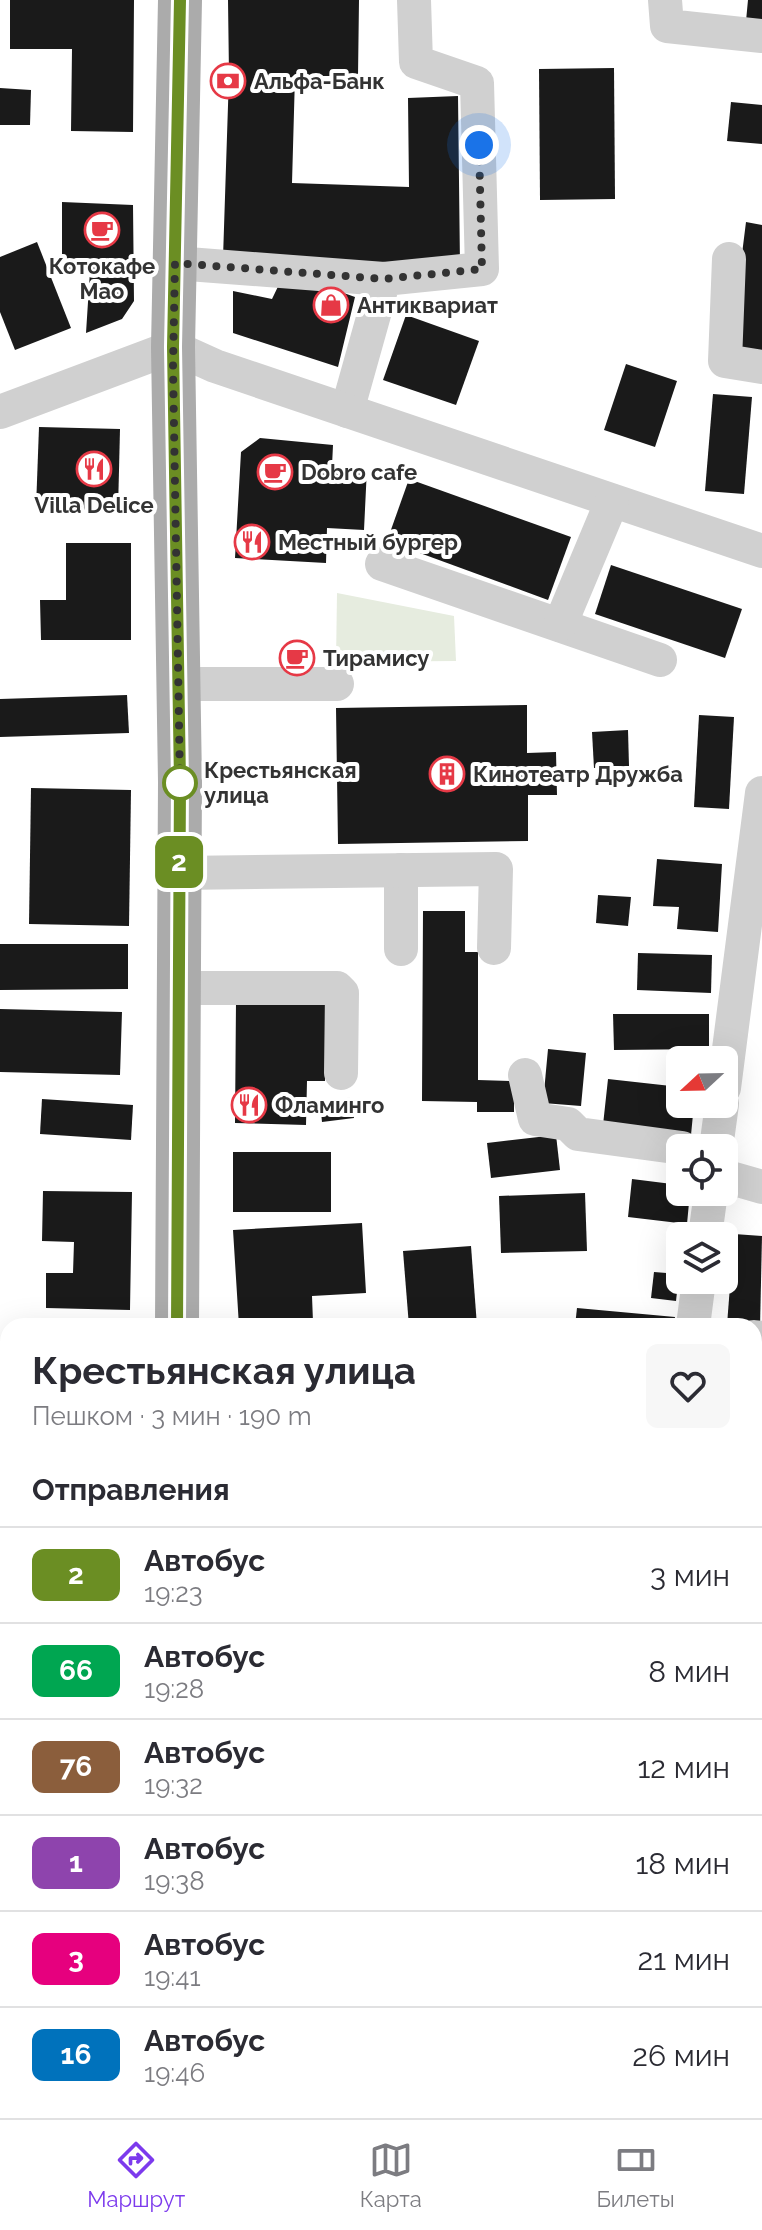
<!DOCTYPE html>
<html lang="ru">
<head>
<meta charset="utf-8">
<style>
	body { margin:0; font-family:Raleway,sans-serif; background:#f7f7f7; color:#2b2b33; height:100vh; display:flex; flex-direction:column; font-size:30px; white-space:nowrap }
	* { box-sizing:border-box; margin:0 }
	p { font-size:26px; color:#7c7c81 }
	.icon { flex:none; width:44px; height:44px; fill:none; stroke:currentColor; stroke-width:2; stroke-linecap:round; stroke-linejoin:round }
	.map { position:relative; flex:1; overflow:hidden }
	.details { position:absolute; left:0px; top:1318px; width:762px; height:800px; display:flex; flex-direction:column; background:#fff; border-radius:24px 24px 0 0; box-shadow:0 8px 32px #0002 }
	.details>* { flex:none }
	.badge { padding:0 16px; border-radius:12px; font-size:28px; line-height:52px }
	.needle { width:52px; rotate:248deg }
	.buttons { position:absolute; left:666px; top:1046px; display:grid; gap:16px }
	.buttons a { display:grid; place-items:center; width:72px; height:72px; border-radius:12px; background:#fff; box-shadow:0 8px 32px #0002; font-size:40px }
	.you { position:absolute; width:40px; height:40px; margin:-20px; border:6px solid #fff; border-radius:50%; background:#1a73e8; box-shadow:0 0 0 12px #1a73e833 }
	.map>.badge { position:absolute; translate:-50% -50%; box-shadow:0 0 0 4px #fff }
	h2 { padding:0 32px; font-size:30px; line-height:72px }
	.round { display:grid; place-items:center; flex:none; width:84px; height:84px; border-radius:12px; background:#f7f7f7 }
	.overview { display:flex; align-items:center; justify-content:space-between; height:136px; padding:0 32px }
	h1 { font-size:38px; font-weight:700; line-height:60px }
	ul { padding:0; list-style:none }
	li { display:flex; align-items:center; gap:24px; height:96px; padding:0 32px; border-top:2px solid #e1e1e2 }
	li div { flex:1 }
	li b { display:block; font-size:30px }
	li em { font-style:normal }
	li .badge { min-width:88px; font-weight:700; text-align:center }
	.tab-bar { display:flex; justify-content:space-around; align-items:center; height:112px; border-top:2px solid #e1e1e2; background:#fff; font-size:22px; color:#7c7c81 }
	.tab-bar a { display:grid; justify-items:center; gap:4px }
	.tab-bar .active { color:#7c3aed }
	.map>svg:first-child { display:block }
</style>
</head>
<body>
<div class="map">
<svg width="762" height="2118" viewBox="0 0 762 2118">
	<rect width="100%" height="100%" fill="#fff"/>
	<path fill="#e6ecdf" d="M337,593L454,616L456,661L336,662Z"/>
	<g fill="#1a1a1a">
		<path d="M10,0H134L133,132L71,131L72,49H10Z"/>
		<path d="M228,0H359L358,76H295L292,183L409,187L408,98L458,96L460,266L223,258L229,75Z"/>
		<path d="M748,0H762V23L746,21Z"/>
		<path d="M614,68L615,199L540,200L539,69Z"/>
		<path d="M0,88L31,90L30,125H0Z"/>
		<path d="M731,102L762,105V144L727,141Z"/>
		<path d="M62,202L133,205L134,301L122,319L86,333L90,271L62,268Z"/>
		<path d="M746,222L762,225V355L730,351Z"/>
		<path d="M37,242L71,328L15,350L0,312V257Z"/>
		<path d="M285,272L355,297L338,367L233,333V291L272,299Z"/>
		<path d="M406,315L479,341L456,405L383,380Z"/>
		<path d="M626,364L677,381L655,447L604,430Z"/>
		<path d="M713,394L752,397L744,494L705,491Z"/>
		<path d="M39,427L120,429L118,511L36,508Z"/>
		<path d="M260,438L333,445L332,466L367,468L364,530L327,528L326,563L235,558L241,452Z"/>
		<path d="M409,479L571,537L548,600L387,541Z"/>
		<path d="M66,543H131V640H41L40,600H66Z"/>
		<path d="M611,565L742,609L725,658L595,614Z"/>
		<path d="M127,695L129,733L0,737V699Z"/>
		<path d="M527,705V753L556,752L557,795H528V841L338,844L336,708Z"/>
		<path d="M699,715L734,717L729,809L694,807Z"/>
		<path d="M628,730L629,766L594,768L592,732Z"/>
		<path d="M31,788L131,790L129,926L29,924Z"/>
		<path d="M657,859L722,864L718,932L677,929L679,907L653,906Z"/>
		<path d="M598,895L631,897L628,926L596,923Z"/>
		<path d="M423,911H465V952H478V1080L514,1081V1112H477V1102L422,1101Z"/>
		<path d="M0,944H128V989L0,990Z"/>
		<path d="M638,953L712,955L711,993L637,990Z"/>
		<path d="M236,1001H325V1081H307L306,1125L235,1123Z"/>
		<path d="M0,1009L122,1012L120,1075L0,1072Z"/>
		<path d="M613,1014H709V1049L614,1050Z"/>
		<path d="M548,1049L586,1053L581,1106L543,1103Z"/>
		<path d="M608,1079L680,1087V1104H694L691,1135L603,1125Z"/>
		<path d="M352,1097L354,1118L322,1122L320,1101Z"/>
		<path d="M42,1099L133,1105L131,1140L40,1134Z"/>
		<path d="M556,1135L560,1170L491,1178L487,1143Z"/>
		<rect x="233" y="1152" width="98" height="60"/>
		<path d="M632,1179L680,1185V1192H690L687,1224L628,1217Z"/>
		<path d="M43,1191L132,1192L130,1310L46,1308V1273H73L74,1242L42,1241Z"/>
		<path d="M585,1193L587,1251L501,1253L499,1196Z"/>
		<path d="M362,1223L366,1293L312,1296L313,1322L239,1326L233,1230Z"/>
		<path d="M734,1234L762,1236L760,1328L727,1325Z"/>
		<path d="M471,1246L477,1326H409L403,1251Z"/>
		<path d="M654,1272L679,1274L676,1301L651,1298Z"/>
		<path d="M577,1308L675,1317L674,1326H575Z"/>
		<rect x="754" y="1348" width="8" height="66"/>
		<path d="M5,1408L8,1409V1450H4Z"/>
		<path d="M754,1484L762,1485V1558H754Z"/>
		<path d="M754,1585L762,1586V1645H754Z"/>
		<rect x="754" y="1708" width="8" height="79"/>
		<path d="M7,1725L8,1775L0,1779V1728Z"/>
		<path d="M754,1838L762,1840L755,1870H754Z"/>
		<path d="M8,1866V1935L0,1938V1870Z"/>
		<path d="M4,2016L8,2065L0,2066V2017Z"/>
		<path d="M754,2095L762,2098V2118H718L720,2110H754Z"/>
		<path d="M16,2110H132V2118H15Z"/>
		<path d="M449,2110H498L497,2118H449Z"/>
		<path d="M504,2110H550L549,2118H504Z"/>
	</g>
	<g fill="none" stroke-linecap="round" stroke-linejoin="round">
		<g stroke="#d0d0d0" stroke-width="34">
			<path d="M665,0L667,26L762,36"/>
			<path d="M729,259L725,361L762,367"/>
			<path d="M175,263L384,279"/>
			<path d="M347,411L384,279L482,269L477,83L416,62L414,0"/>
			<path d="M0,412L173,347L215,366L762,551"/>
			<path d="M382,564L660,660"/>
			<path d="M560,625L612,501"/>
			<path d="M178,684H337"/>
			<path d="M401,870V949"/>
			<path d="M179,873L496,869L494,948"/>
			<path d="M178,988H337L342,993L341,1073"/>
			<path d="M525,1075L535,1119L568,1124L578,1134L682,1148"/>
			<path d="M724,1088L762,793"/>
			<path d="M716,1148L722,1104"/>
			<path d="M724,1176L762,1187"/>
			<path d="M705,1236L711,1192"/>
			<path d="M693,1326L699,1280"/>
			<path d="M754,1337L762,1338"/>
			<path d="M754,1472L762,1473"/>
			<path d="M754,1665H762"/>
			<path d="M0,1689L8,1701"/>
			<path d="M754,1979L762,1949"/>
			<path d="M754,2073L762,2075"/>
			<path d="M666,2118L672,2110"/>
		</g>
		<g stroke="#ababab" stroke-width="44">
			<path d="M177,1326L180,782L173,347L180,0"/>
			<path d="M0,1859L8,1855"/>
			<path d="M177,2118V2110"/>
		</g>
	</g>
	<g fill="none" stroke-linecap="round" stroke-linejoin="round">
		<g stroke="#fff" stroke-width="18">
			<path id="line" d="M177,1326L180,782L173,347L180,0"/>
		</g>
		<use href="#line" stroke="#6b8e23" stroke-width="12"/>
		<path stroke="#333" stroke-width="8" stroke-dasharray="0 14.4" d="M180,783L173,367L175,263L384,279L482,269L479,145"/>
	</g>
	<defs>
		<g id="bank-ring" transform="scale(1.8)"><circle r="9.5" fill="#fff" stroke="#e63946" stroke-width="1.5"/><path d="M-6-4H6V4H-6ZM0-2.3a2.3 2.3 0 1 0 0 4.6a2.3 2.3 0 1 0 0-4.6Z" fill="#e63946"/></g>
		<g id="cafe-ring" transform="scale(1.8)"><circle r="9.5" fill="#fff" stroke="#e63946" stroke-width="1.5"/><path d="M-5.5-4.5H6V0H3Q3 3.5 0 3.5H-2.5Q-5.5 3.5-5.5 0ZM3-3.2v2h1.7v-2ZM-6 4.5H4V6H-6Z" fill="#e63946"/></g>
		<g id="shop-ring" transform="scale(1.8)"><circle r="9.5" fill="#fff" stroke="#e63946" stroke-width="1.5"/><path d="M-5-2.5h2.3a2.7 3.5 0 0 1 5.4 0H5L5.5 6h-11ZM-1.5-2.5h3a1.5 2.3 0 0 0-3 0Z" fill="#e63946"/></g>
		<g id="restaurant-ring" transform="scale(1.8)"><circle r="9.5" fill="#fff" stroke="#e63946" stroke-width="1.5"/><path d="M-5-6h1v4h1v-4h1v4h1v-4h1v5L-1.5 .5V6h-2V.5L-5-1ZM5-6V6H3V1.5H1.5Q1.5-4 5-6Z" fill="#e63946"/></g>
		<g id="building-ring" transform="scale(1.8)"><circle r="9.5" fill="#fff" stroke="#e63946" stroke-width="1.5"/><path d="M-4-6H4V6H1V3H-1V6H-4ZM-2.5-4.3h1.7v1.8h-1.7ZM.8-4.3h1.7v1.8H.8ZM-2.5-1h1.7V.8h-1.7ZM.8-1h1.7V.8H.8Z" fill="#e63946"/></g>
	</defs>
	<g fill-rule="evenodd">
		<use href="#bank-ring" x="228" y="81"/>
		<use href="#cafe-ring" x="102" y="230"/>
		<use href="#shop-ring" x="331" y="305"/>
		<use href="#restaurant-ring" x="94" y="469"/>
		<use href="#cafe-ring" x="275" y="472"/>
		<use href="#restaurant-ring" x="252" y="542"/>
		<use href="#cafe-ring" x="297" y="658"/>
		<use href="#building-ring" x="447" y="774"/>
		<use href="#restaurant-ring" x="249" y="1105"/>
	</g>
	<circle fill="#fff" stroke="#6b8e23" stroke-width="4" cx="180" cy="783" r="16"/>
	<g text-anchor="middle" stroke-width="8" stroke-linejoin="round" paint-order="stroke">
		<g font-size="22" font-weight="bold" fill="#333" stroke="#fff" text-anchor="start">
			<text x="254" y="89">Альфа-Банк</text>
			<text x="102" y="274" text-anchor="middle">Котокафе<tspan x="102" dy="25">Мао</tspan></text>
			<text x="357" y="313">Антиквариат</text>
			<text x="301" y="480">Dobro cafe</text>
			<text x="94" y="513" text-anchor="middle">Villa Delice</text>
			<text x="278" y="550">Местный бургер</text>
			<text x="323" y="666">Тирамису</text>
			<text x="473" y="782">Кинотеатр Дружба</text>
			<text x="275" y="1113">Фламинго</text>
		</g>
		<g font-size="22" font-weight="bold" fill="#333" stroke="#fff" text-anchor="start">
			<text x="204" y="778">Крестьянская<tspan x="204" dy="25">улица</tspan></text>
		</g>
	</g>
</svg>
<div class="buttons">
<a><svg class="needle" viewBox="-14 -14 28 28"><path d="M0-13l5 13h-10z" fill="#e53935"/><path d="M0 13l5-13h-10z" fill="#7c7c81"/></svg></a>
<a><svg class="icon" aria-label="locate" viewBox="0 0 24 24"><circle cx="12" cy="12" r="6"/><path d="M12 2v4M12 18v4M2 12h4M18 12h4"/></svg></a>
<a><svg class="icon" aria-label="layers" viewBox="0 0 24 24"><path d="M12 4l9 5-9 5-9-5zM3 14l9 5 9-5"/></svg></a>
</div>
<div class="you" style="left:479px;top:145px"></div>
<b class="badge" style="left:179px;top:862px;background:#6b8e23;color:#fff">2</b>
<section class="details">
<div class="overview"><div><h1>Крестьянская улица</h1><p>Пешком · 3 мин · 190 m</p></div><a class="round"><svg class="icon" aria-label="heart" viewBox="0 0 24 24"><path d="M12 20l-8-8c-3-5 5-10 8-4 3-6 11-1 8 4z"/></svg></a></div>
<h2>Отправления</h2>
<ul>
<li><span class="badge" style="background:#6b8e23;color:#fff">2</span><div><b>Автобус</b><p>19:23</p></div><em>3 мин</em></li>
<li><span class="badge" style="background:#00a651;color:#fff">66</span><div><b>Автобус</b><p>19:28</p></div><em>8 мин</em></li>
<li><span class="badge" style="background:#8b5e3c;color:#fff">76</span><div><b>Автобус</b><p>19:32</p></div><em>12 мин</em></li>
<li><span class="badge" style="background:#8e44ad;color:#fff">1</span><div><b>Автобус</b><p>19:38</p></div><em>18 мин</em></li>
<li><span class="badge" style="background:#e6007e;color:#fff">3</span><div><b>Автобус</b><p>19:41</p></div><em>21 мин</em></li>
<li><span class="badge" style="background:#0072bc;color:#fff">16</span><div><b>Автобус</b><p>19:46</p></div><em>26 мин</em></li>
</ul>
</section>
</div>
<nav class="tab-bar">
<a class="active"><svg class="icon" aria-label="directions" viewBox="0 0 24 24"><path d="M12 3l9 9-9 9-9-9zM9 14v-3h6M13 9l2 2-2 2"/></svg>Маршрут</a>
<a><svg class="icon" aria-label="map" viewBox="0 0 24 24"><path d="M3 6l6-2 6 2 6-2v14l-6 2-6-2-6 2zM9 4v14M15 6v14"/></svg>Карта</a>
<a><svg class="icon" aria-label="tickets" viewBox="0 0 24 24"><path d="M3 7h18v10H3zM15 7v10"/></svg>Билеты</a>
</nav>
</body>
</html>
